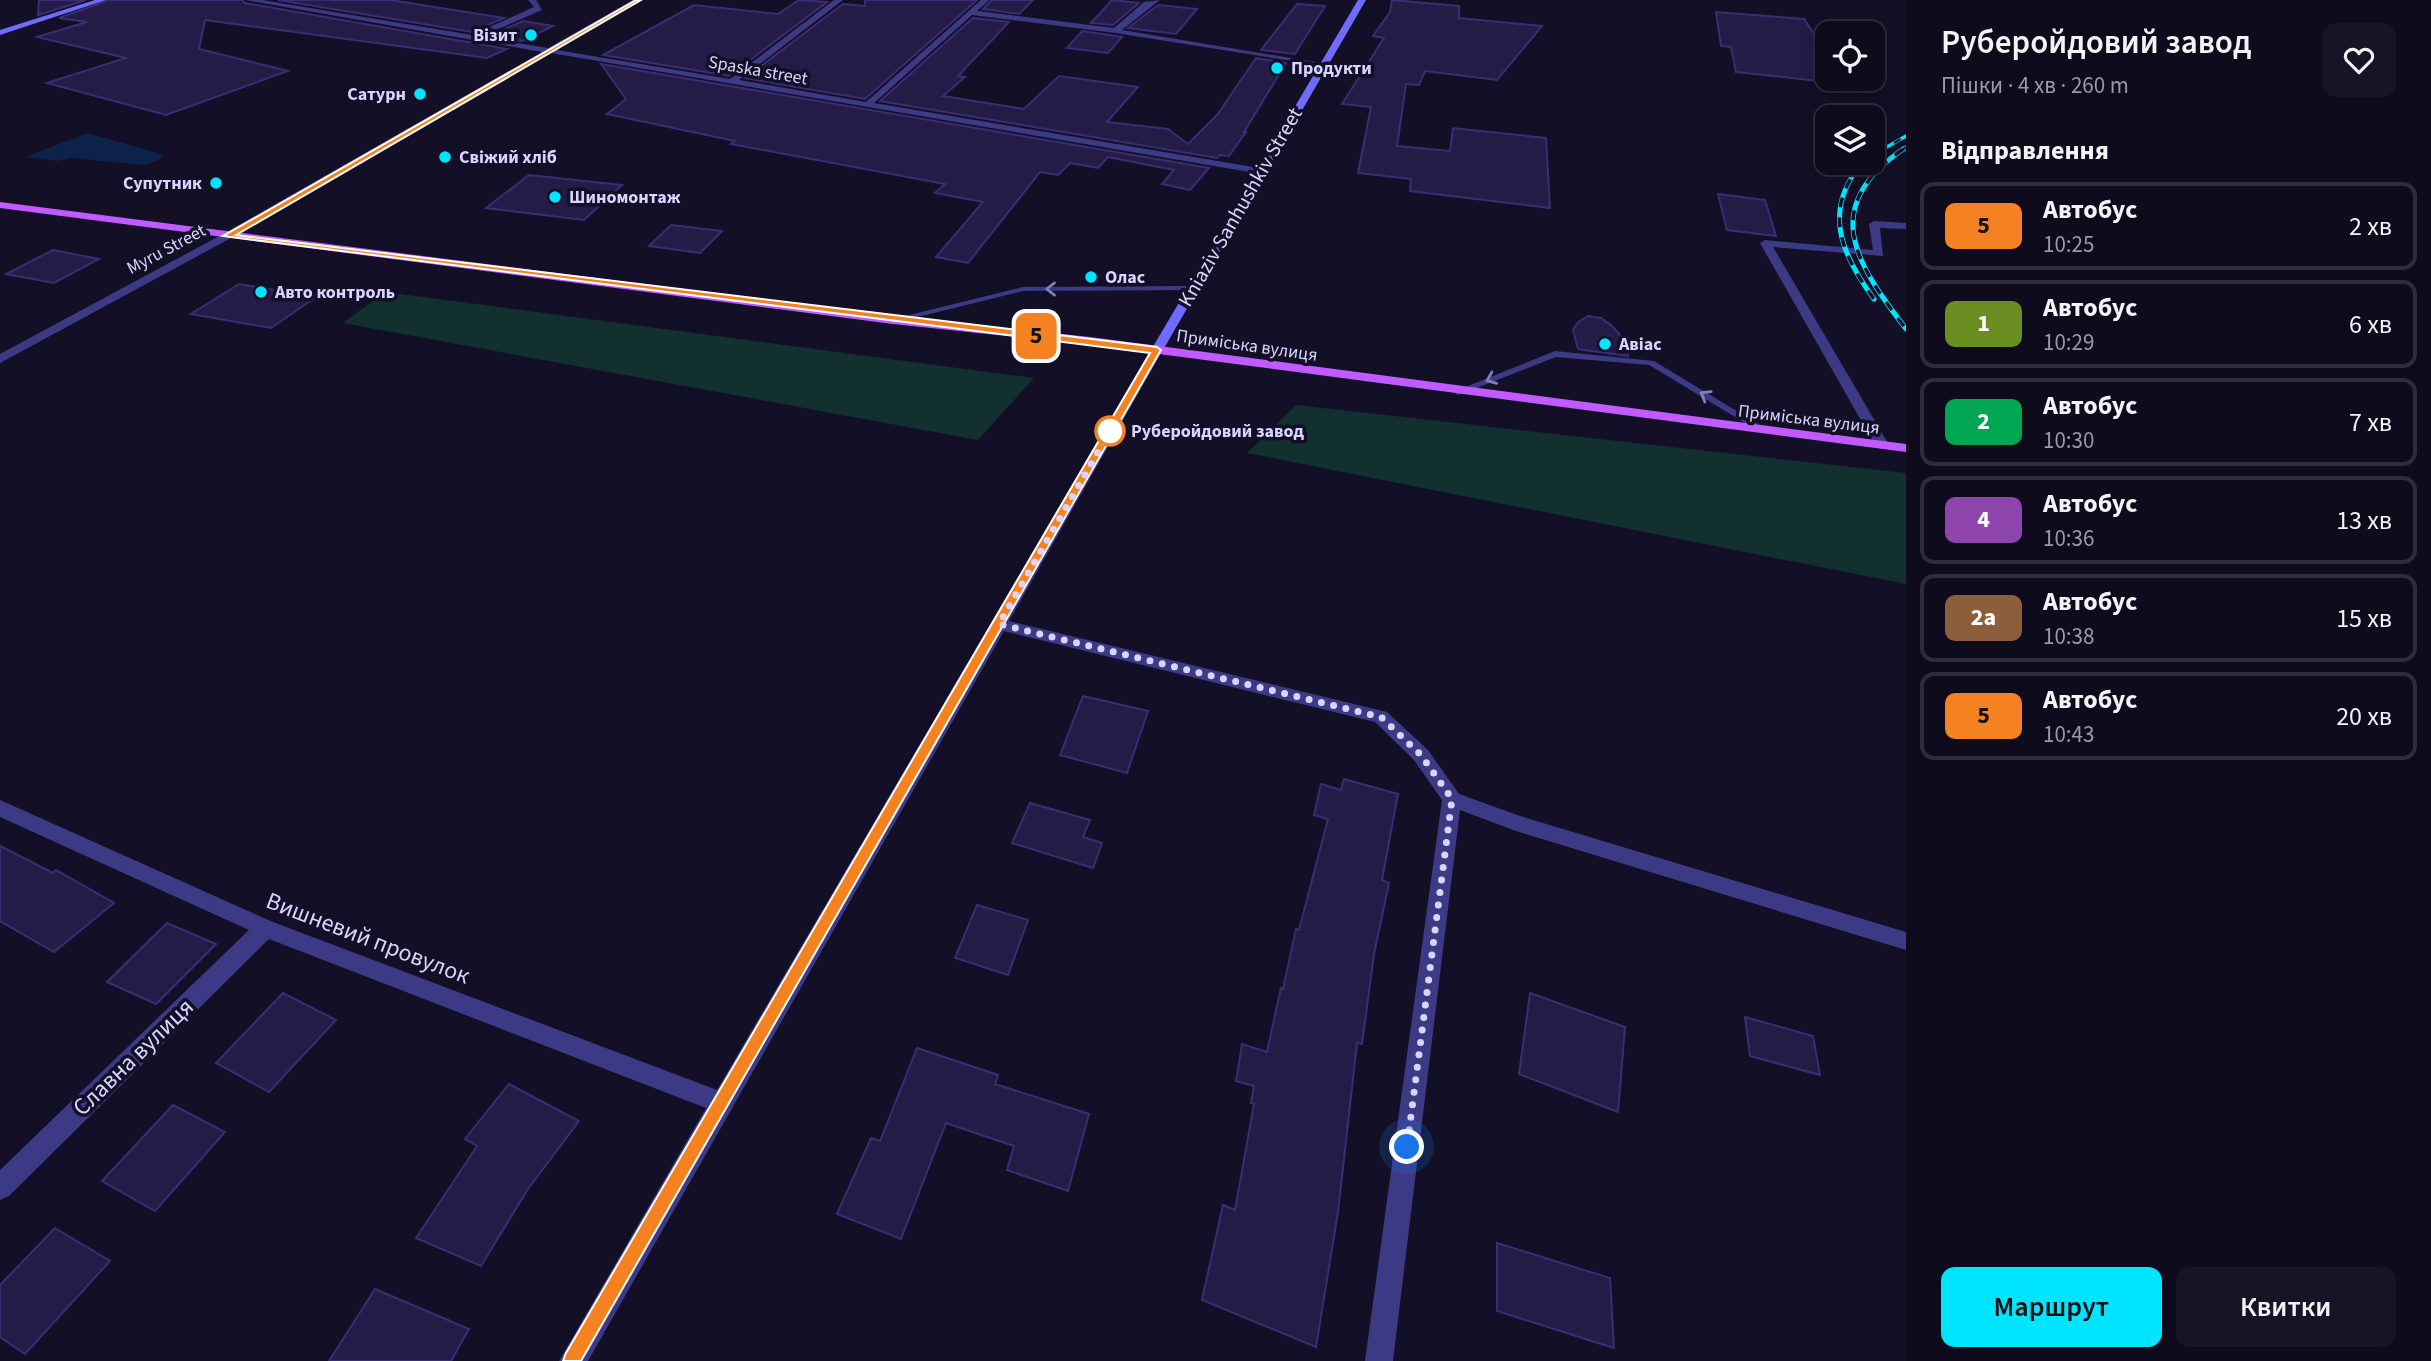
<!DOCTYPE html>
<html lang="uk">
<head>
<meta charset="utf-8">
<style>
	body { margin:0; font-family:"Source Sans 3",sans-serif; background:#171425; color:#f1f3f6; height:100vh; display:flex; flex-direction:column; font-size:26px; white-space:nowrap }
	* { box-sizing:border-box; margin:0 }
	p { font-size:23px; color:#9b9ba3 }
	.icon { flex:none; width:38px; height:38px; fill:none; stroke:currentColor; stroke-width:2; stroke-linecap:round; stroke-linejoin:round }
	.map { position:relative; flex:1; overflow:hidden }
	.drawer { display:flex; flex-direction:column; background:#0e0b1c; width:525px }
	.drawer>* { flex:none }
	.badge { padding:0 14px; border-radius:10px; font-size:24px; line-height:46px }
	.fabs { position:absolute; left:1815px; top:21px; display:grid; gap:14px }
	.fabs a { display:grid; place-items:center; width:70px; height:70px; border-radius:14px; background:#0e0b1c; box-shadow:0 4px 18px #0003,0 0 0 2px #2e2b3b; font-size:35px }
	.you { position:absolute; width:35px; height:35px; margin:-18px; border:5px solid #fff; border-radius:50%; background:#1a73e8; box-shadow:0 0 0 10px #1a73e833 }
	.map>.badge { position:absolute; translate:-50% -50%; box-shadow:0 0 0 4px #fff }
	h2 { padding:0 35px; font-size:26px; line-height:63px }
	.round { display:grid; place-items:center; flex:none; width:74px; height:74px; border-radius:14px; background:#171425 }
	.head { display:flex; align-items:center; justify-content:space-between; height:119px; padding:0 35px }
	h1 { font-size:33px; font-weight:600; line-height:52px }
	.action { display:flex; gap:14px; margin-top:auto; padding:14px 35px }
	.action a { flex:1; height:80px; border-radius:14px; background:#00e5ff; color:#111; font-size:28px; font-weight:600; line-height:80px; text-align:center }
	.action a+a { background:#171425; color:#f1f3f6 }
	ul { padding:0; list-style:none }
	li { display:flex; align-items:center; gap:21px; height:88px; margin:0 14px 10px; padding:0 21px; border:4px solid #2e2b3b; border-radius:14px }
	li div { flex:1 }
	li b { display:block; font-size:26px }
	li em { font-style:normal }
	li .badge { min-width:77px; font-weight:700; text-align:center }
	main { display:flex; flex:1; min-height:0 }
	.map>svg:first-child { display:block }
</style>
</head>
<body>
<main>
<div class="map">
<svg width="1906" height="1361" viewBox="0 0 1906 1361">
	<rect width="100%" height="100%" fill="#130f26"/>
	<g fill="#12302f">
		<path d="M385,292L1034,378L978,440L343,323Z"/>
		<path d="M1296,405L1906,473V584L1247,453Z"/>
	</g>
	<path fill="#0c2248" d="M88,133L165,155L159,160L144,165L71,158L57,161L25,157Z"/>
	<g fill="#241b47" stroke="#3b2d73" stroke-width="2">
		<path d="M39,0H86L38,15Z"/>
		<path d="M109,0H242L245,3L507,49L487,58L205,20L199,49L288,71L166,115L47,83L126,58L37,37L87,22L59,18Z"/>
		<path d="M278,0H390L504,18L472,32Z"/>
		<path d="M799,0L827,2L729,76L603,55L694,5L778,14Z"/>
		<path d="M865,0H977L865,99L745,78L843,4L865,6Z"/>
		<path d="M992,0H1033L1019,14L983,9Z"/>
		<path d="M1112,0L1139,3L1113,25L1091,23Z"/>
		<path d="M1392,0L1459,6V18L1542,26L1497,80L1425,71L1419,85L1406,84L1397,146L1450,151L1453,128L1546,138L1550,208L1410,191L1411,179L1358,173L1371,107L1342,104L1384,38L1373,36L1390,12Z"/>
		<path d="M1297,4L1325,6L1295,54L1261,50Z"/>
		<path d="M1158,5L1197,9L1176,34L1128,28Z"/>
		<path d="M1716,12L1804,19L1827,53V82L1736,72L1731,47L1721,46Z"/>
		<path d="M973,18L1009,22L958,76L965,77L943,96L1024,109L1059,76L1138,87L1107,122L1168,129L1188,144L1217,115L1256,58L1286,63L1244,132H1246L1229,156L1220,155L1217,158L880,101Z"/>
		<path d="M523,21L553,26L522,41L489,36Z"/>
		<path d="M1082,31L1116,36L1122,37L1108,53L1067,48Z"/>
		<path d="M601,64L1209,168L1190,190L1162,184L1174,170L1108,157L1098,168L1070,163L1058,175L1040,172L968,263L936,257L983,202L935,193L945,184L731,144L735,141L607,114L626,99Z"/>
		<path d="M529,175L622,185L584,220L486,208Z"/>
		<path d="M1718,194L1765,200L1776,236L1727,230Z"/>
		<path d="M671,225L722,231L700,253L649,246Z"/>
		<path d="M53,250L99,259L54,283L6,274Z"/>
		<path d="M239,284L316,297L271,328L191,314Z"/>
		<path d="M1588,316L1601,318L1612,326L1627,343L1628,356L1578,349L1573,330L1578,322Z"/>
		<path d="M1083,696L1148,711L1127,773L1060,755Z"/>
		<path d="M1344,779L1398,794L1382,880L1389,883L1374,954L1362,1044L1357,1043L1338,1212L1316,1347L1202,1300L1223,1205L1235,1210L1254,1104L1251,1103L1254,1086L1236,1081L1242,1044L1267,1052L1281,988L1283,989L1296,929L1299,930L1328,819L1314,815L1321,784L1341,790Z"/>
		<path d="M1030,803L1090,820L1083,837L1102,843L1093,868L1012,843Z"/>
		<path d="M0,846L53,873L56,870L114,903L54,952L0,921Z"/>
		<path d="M977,905L1028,920L1008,975L955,958Z"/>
		<path d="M167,923L216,944L156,1004L107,982Z"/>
		<path d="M283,993L336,1020L269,1092L216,1063Z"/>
		<path d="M1530,993L1625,1027L1618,1112L1519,1074Z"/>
		<path d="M1745,1017L1813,1036L1820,1075L1750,1056Z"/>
		<path d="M917,1048L998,1075L995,1084L1089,1114L1068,1191L1007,1170L1014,1146L946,1123L901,1239L837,1214L871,1138L880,1141Z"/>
		<path d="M509,1084L579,1121L528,1189L481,1266L416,1238L477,1146L465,1139Z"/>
		<path d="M173,1105L225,1132L155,1211L102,1181Z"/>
		<path d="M55,1228L110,1261L25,1354L0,1337V1285Z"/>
		<path d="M1497,1243L1610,1278L1614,1348L1497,1311Z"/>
		<path d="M375,1289L469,1329L451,1361H329Z"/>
	</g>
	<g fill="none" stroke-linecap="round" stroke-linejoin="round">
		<g fill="#3d3a85" fill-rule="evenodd">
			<path d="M1193,286L1197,288L1196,290L1023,291L893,323L889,320L1023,287Z"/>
			<path d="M1555,351L1654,361L1768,430L1763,433L1760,432L1649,365L1556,357L1461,394L1458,395L1453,392Z"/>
		</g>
		<g fill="#3d3a85" fill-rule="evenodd">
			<path d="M245,0H262L472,35L534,7L528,0H536L542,10L480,37L548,48L633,0H642L557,50L730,79L834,0H843L739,80L866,102L981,0H989L977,11L1114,28L1144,2L1160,0L1122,30L1327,64L1323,66L1116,33L972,15L874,103L1265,169L1266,171L1261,174L551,53L231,238L0,363V354L223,234L542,52Z"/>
			<path d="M1874,221L1906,223V229L1880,228L1883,256L1773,247L1889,445L1882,449L1875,445L1760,243L1765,240L1873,250L1869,224Z"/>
			<path d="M1157,346L1163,350L1009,621L1387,712L1428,750L1459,794L1520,816L1906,932V950L1516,831L1460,810L1393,1361H1365L1442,800L1414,760L1375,722L1004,631L588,1361H559L706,1108L269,939L9,1196L0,1200V1170L249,930L0,817V800L273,922L717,1090L1151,350Z"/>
		</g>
		<g fill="#6f6bff" fill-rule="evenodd">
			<path d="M95,0H106L0,35V30Z"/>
			<path d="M1358,0H1366L1163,350L1161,353H1153L1151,350Z"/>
		</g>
		<path fill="#c25bff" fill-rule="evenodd" d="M0,202L893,316L1090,337L1906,444V452L1090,345L893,324L0,208Z"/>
		<g stroke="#00e5ff" stroke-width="3.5">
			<g id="rail-far1">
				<path d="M1880,151L1906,136"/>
				<path d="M1901,151L1906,147"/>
			</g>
		</g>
		<g stroke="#00e5ff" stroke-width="5">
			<g id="rail">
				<path d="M1903,149C1819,208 1855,262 1906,329"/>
				<path d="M1872,155L1883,149"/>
				<path d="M1862,163C1822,210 1841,254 1874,299"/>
			</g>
		</g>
		<use href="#rail-far1" stroke="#130f26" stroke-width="2.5" stroke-dasharray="8" stroke-linecap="butt"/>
		<use href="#rail" stroke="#130f26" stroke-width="3.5" stroke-dasharray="10" stroke-linecap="butt"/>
	</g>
	<defs><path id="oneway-chevron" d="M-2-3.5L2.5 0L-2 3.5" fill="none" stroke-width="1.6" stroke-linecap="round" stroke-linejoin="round" transform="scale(1.75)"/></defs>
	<g stroke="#837fbc">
		<use href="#oneway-chevron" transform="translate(1051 289) rotate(180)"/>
		<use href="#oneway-chevron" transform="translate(1491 379) rotate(158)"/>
		<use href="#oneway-chevron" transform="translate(1705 395) rotate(-149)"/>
	</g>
	<path fill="#f58220" stroke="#fff" stroke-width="2" d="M636,0H641L236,235L1157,347L1161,350L581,1361H563L566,1353L1150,353L223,236Z"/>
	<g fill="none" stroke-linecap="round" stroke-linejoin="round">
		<path stroke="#d9d4ff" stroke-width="7" stroke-dasharray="0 12.6" d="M1110,431L999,624L1381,717L1421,755L1452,799L1407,1147"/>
	</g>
	<g fill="#00e5ff" stroke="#130f26" stroke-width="2.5">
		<circle cx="531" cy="35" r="7"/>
		<circle cx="1277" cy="68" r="7"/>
		<circle cx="420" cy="94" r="7"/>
		<circle cx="445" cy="157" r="7"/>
		<circle cx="216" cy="183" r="7"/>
		<circle cx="555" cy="197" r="7"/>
		<circle cx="1091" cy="277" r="7"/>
		<circle cx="261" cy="292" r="7"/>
		<circle cx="1605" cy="344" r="7"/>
	</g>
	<circle fill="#fff" stroke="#f58220" stroke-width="3.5" cx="1110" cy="431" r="14"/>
	<g text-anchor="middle" stroke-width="7" stroke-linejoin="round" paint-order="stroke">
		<g font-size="18" font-weight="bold" fill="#d9d4ff" stroke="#130f26" text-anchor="start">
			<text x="517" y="41" text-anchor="end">Візит</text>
			<text x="1291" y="74">Продукти</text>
			<text x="406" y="100" text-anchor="end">Сатурн</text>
			<text x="459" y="163">Свіжий хліб</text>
			<text x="202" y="189" text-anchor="end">Супутник</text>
			<text x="569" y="203">Шиномонтаж</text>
			<text x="1105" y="283">Олас</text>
			<text x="275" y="298">Авто контроль</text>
			<text x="1619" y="350">Авіас</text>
		</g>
		<g font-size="18" fill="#d9d4ff" stroke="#130f26">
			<text transform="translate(758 70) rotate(10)" y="6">Spaska street</text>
			<text transform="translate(166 249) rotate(-28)" y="6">Myru Street</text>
			<text transform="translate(1247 345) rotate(8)" y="6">Приміська вулиця</text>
			<text transform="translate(1809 419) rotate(7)" y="6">Приміська вулиця</text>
		</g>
		<g font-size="18" font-weight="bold" fill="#d9d4ff" stroke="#130f26" text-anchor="start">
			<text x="1131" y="437">Руберойдовий завод</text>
		</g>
		<g font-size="21" fill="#d9d4ff" stroke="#130f26">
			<text transform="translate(1240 207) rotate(-60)" y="7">Kniaziv Sanhushkiv Street</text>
		</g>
		<g font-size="24" fill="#d9d4ff" stroke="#130f26">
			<text transform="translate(368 938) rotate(21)" y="8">Вишневий провулок</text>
			<text transform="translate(133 1057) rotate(-44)" y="8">Славна вулиця</text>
		</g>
	</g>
</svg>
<div class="fabs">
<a><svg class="icon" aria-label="locate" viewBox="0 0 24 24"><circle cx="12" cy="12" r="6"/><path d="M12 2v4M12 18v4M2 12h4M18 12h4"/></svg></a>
<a><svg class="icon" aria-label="layers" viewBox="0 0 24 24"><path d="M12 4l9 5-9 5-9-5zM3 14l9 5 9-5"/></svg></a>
</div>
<div class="you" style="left:1407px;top:1147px"></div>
<b class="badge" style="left:1036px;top:336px;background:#f58220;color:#111">5</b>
</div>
<section class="drawer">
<div class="head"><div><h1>Руберойдовий завод</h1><p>Пішки · 4 хв · 260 m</p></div><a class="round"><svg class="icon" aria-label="heart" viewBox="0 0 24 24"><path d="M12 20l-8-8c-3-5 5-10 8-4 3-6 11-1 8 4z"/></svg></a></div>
<h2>Відправлення</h2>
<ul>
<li><span class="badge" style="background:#f58220;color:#111">5</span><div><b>Автобус</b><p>10:25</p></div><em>2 хв</em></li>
<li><span class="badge" style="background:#6b8e23;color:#fff">1</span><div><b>Автобус</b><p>10:29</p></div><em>6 хв</em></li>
<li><span class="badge" style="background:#00a651;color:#fff">2</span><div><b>Автобус</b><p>10:30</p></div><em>7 хв</em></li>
<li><span class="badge" style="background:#8e44ad;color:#fff">4</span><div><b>Автобус</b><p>10:36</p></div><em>13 хв</em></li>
<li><span class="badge" style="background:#8b5e3c;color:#fff">2а</span><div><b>Автобус</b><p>10:38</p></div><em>15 хв</em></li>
<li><span class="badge" style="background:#f58220;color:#111">5</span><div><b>Автобус</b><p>10:43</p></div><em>20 хв</em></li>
</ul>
<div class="action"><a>Маршрут</a><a>Квитки</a></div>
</section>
</main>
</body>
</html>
